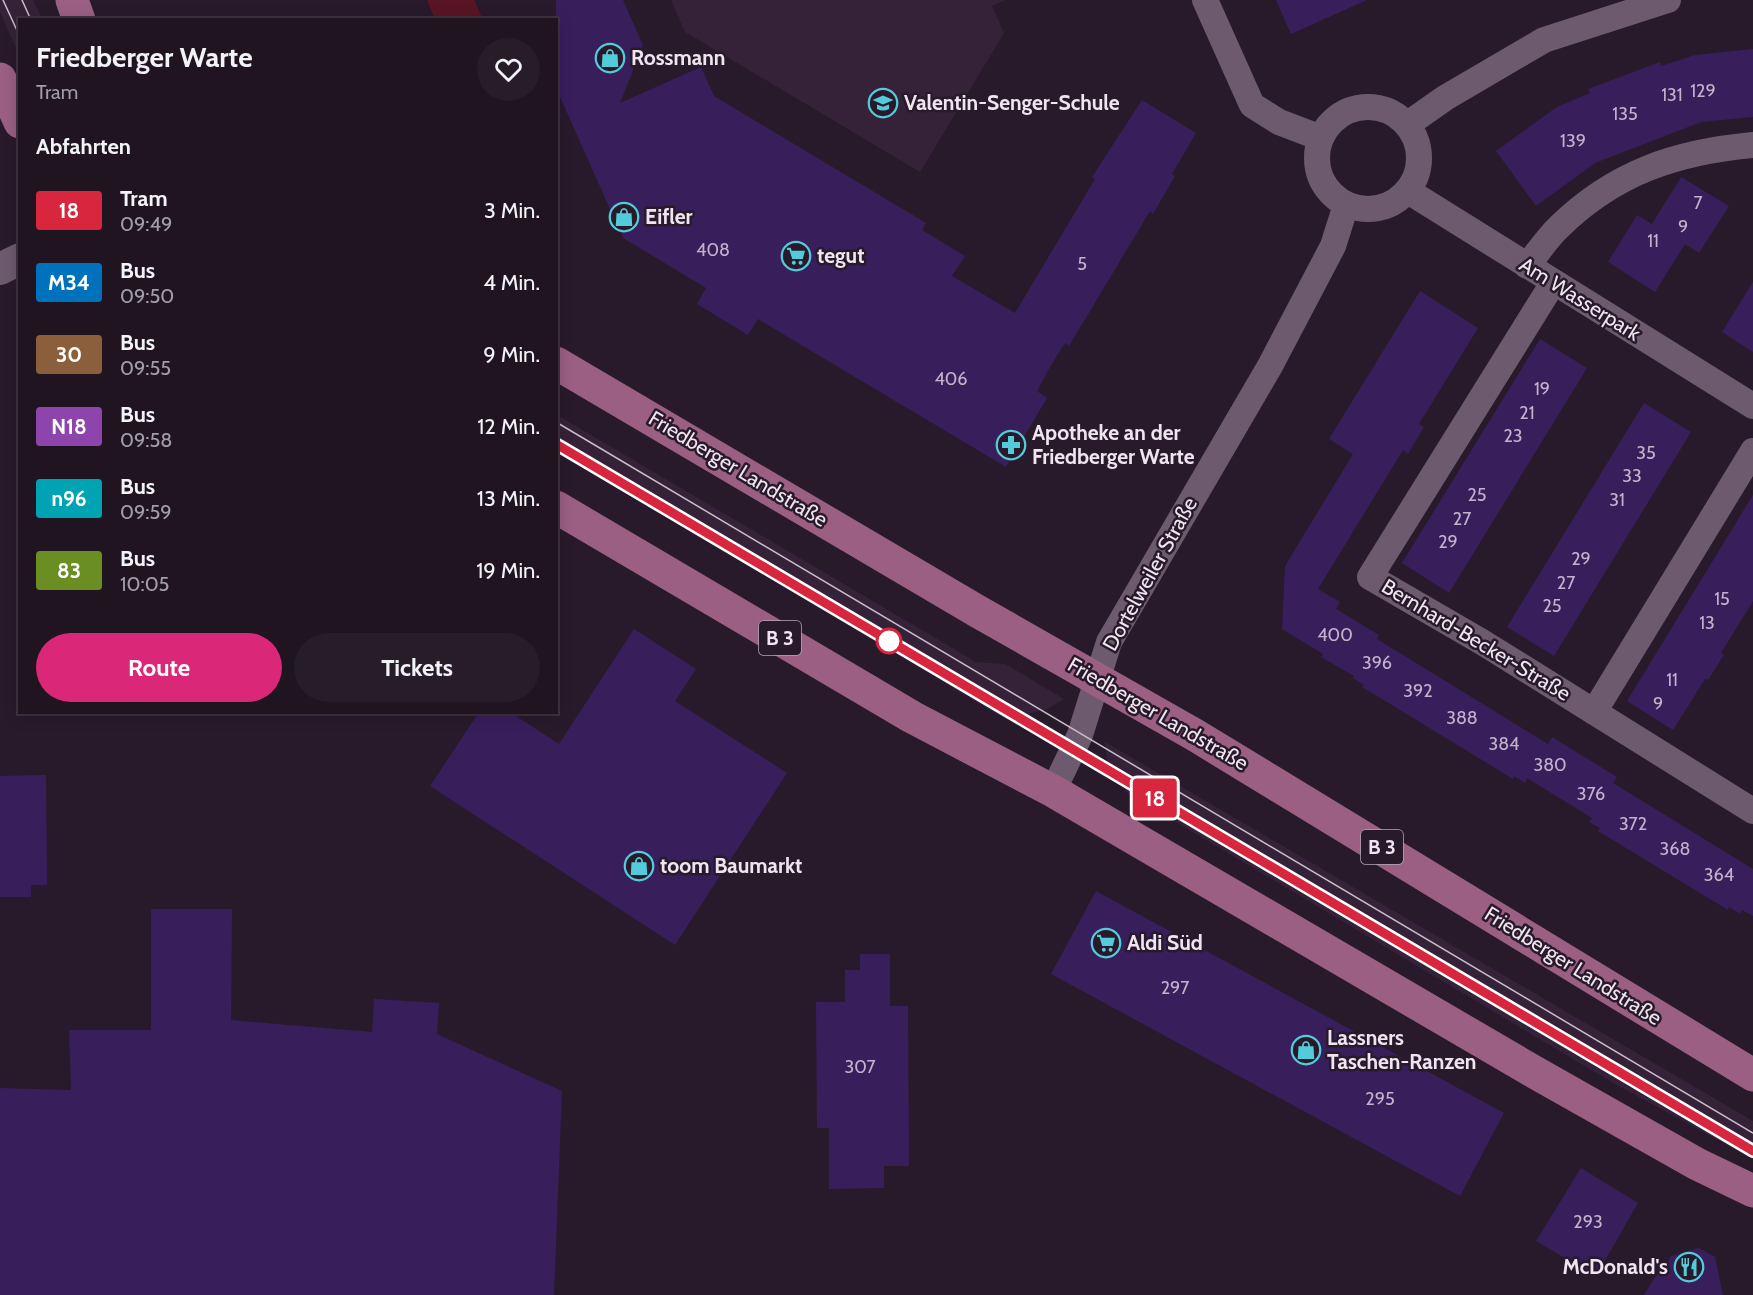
<!DOCTYPE html>
<html lang="de">
<head>
<meta charset="utf-8">
<style>
	body { margin:0; font-family:Cabin,sans-serif; background:#271d29; color:#f1f3f6; height:100vh; display:flex; flex-direction:column; font-size:22px; white-space:nowrap }
	* { box-sizing:border-box; margin:0 }
	p { font-size:20px; color:#a19ea5 }
	.icon { flex:none; width:33px; height:33px; fill:none; stroke:currentColor; stroke-width:2; stroke-linecap:round; stroke-linejoin:round }
	.map { position:relative; flex:1; overflow:hidden }
	.side { position:absolute; left:18px; top:18px; width:540px; height:696px; display:flex; flex-direction:column; background:#1f1420; border-radius:0px; box-shadow:0 3px 15px #0003,0 0 0 2px #3c333e }
	.side>* { flex:none }
	.badge { padding:0 12px; border-radius:4px; font-size:21px; line-height:39px }
	.map>.badge { position:absolute; translate:-50% -50%; box-shadow:0 0 0 3px #fff }
	h2 { padding:0 18px; font-size:22px; line-height:54px }
	.round { display:grid; place-items:center; flex:none; width:63px; height:63px; border-radius:32px; background:#271d29 }
	.summary { display:flex; align-items:center; justify-content:space-between; height:102px; padding:0 18px }
	h1 { font-size:28px; font-weight:700; line-height:45px }
	.primary-button { display:flex; gap:12px; margin-top:auto; padding:12px 18px }
	.primary-button a { flex:1; height:69px; border-radius:36px; background:#db2777; color:#fff; font-size:24px; font-weight:700; line-height:69px; text-align:center }
	.primary-button a+a { background:#271d29; color:#f1f3f6 }
	ul { padding:0; list-style:none }
	li { display:flex; align-items:center; gap:18px; height:72px; padding:0 18px }
	li div { flex:1 }
	li b { display:block; font-size:22px }
	li em { font-style:normal }
	li .badge { min-width:66px; font-weight:700; text-align:center }
	.map>svg:first-child { display:block }
</style>
</head>
<body>
<div class="map">
<svg width="1753" height="1295" viewBox="0 0 1753 1295">
	<rect width="100%" height="100%" fill="#291a2b"/>
	<g fill="#362238">
		<path d="M0,0H33L42,19L20,20L19,55L0,12Z"/>
		<path d="M671,0H1005L992,6L1004,33L920,172L685,32Z"/>
		<path d="M557,415L976,662L1005,664L1064,699L1047,709L1007,720L557,452Z"/>
		<path d="M1105,742L1753,1121V1159L1615,1084L1151,807L1148,811L1127,792L1112,772L1107,760Z"/>
	</g>
	<path fill="#5a1525" d="M427,0H474L483,19H435Z"/>
	<g fill="#391e5c">
		<path d="M556,0H623L643,45L620,103L701,67L714,96L926,223L922,230L965,256L952,276L1015,313L1095,179L1092,177L1142,100L1196,133L1172,174L1175,176L1153,214L1150,211L1069,346L1065,343L1050,367L1037,391L1047,398L1006,467L758,319L748,335L697,304L706,288L623,238L556,88Z"/>
		<path d="M1276,0H1367L1291,34Z"/>
		<path d="M1753,49V117L1701,122L1595,163L1536,206L1496,151L1557,107L1590,93L1588,89L1660,62L1661,66L1695,55Z"/>
		<path d="M1681,177L1729,206L1699,253L1685,244L1655,292L1608,262L1637,215L1652,224Z"/>
		<path d="M1753,282V352L1722,332Z"/>
		<path d="M1420,291L1478,328L1419,424L1424,427L1408,454L1403,450L1318,589L1340,602L1336,609L1379,635L1377,639L1548,744L1552,737L1617,777L1613,783L1753,869V916L1742,910L1740,914L1729,907L1728,910L1598,831L1600,828L1589,822L1592,818L1527,778L1525,783L1514,776L1513,779L1387,702L1362,687L1364,685L1353,678L1354,676L1321,657L1323,654L1282,629L1285,566L1353,454L1329,439Z"/>
		<path d="M1540,339L1587,368L1449,593L1402,563Z"/>
		<path d="M1644,403L1691,432L1554,656L1507,627Z"/>
		<path d="M1753,495V601L1721,653L1724,655L1708,680L1705,679L1673,730L1627,701Z"/>
		<path d="M634,629L696,669L675,701L787,773L675,945L430,786L479,712H510L559,744Z"/>
		<path d="M46,775L47,885H31V897H0V776Z"/>
		<path d="M1096,891L1504,1113L1460,1196L1051,974Z"/>
		<path d="M151,909H232L231,1020L372,1032L374,999L439,1003L437,1034L562,1091L554,1295H0V1088L71,1090L69,1030H151Z"/>
		<path d="M860,954H890V1006H908L909,1166H884V1188L829,1189V1128H817L816,1002H845V970H860Z"/>
		<path d="M1581,1168L1638,1203L1596,1276L1536,1241Z"/>
		<path d="M1699,1248L1715,1257L1723,1295H1644L1665,1261L1667,1263L1671,1256Z"/>
	</g>
	<g fill="none" stroke-linecap="round" stroke-linejoin="round">
		<g stroke="#6d5a6e" stroke-width="26">
			<path d="M1205,0L1252,105L1279,122L1321,138"/>
			<circle cx="1368" cy="158" r="51"/>
			<path d="M1408,124L1445,98L1544,40L1668,0"/>
			<path d="M1408,191L1753,406"/>
			<path d="M1527,266C1537,254 1547,238 1559,227C1615,172 1677,152 1753,145"/>
			<path d="M1553,283L1370,577L1482,642L1753,811"/>
			<path d="M1594,712L1753,451"/>
			<path d="M1053,791L1080,735L1109,642L1270,366L1333,246L1346,205"/>
		</g>
		<path stroke="#6d5a6e" stroke-width="32" d="M0,269L20,259"/>
		<g stroke="#9b5f84" stroke-width="33">
			<path d="M72,0L79,20"/>
			<path d="M0,79L20,122"/>
			<path d="M556,363L977,611L1195,735L1753,1075"/>
			<path d="M556,507L912,717L1053,791L1536,1073L1697,1164L1753,1191"/>
		</g>
		<g stroke="#c9beca" stroke-width="1.5">
			<path d="M3,0L20,37"/>
			<path d="M22,0L31,20"/>
			<path d="M556,422L1753,1133"/>
			<path d="M556,444L1753,1151"/>
		</g>
	</g>
	<g fill="none" stroke-linecap="round" stroke-linejoin="round">
		<g stroke="#fff" stroke-width="14">
			<path id="line" d="M556,444L1753,1151"/>
		</g>
		<use href="#line" stroke="#d7263d" stroke-width="9"/>
	</g>
	<defs>
		<g id="shop-ring" transform="scale(1.5)"><circle r="9.5" fill="#291a2b" stroke="#53cbda" stroke-width="1.5"/><path d="M-5-2.5h2.3a2.7 3.5 0 0 1 5.4 0H5L5.5 6h-11ZM-1.5-2.5h3a1.5 2.3 0 0 0-3 0Z" fill="#53cbda"/></g>
		<g id="school-ring" transform="scale(1.5)"><circle r="9.5" fill="#291a2b" stroke="#53cbda" stroke-width="1.5"/><path d="M0-5L7-2L0 1L-7-2ZM-4 1L0 2.5L4 1V4Q0 6-4 4Z" fill="#53cbda"/></g>
		<g id="supermarket-ring" transform="scale(1.5)"><circle r="9.5" fill="#291a2b" stroke="#53cbda" stroke-width="1.5"/><path d="M-6-5.5h2.5l.6 2H6L4.5 2H-2.5L-4.4-4H-6ZM-1.5 3.2a1.3 1.3 0 1 0 .1 0ZM3 3.2a1.3 1.3 0 1 0 .1 0Z" fill="#53cbda"/></g>
		<g id="pharmacy-ring" transform="scale(1.5)"><circle r="9.5" fill="#291a2b" stroke="#53cbda" stroke-width="1.5"/><path d="M-2-6h4v4h4v4h-4v4h-4v-4h-4v-4h4Z" fill="#53cbda"/></g>
		<g id="restaurant-ring" transform="scale(1.5)"><circle r="9.5" fill="#291a2b" stroke="#53cbda" stroke-width="1.5"/><path d="M-5-6h1v4h1v-4h1v4h1v-4h1v5L-1.5 .5V6h-2V.5L-5-1ZM5-6V6H3V1.5H1.5Q1.5-4 5-6Z" fill="#53cbda"/></g>
	</defs>
	<g fill-rule="evenodd">
		<use href="#shop-ring" x="610" y="58"/>
		<use href="#school-ring" x="883" y="103"/>
		<use href="#shop-ring" x="624" y="217"/>
		<use href="#supermarket-ring" x="796" y="256"/>
		<use href="#pharmacy-ring" x="1011" y="445"/>
		<use href="#shop-ring" x="639" y="866"/>
		<use href="#supermarket-ring" x="1106" y="943"/>
		<use href="#shop-ring" x="1306" y="1050"/>
		<use href="#restaurant-ring" x="1689" y="1267"/>
	</g>
	<circle fill="#fff" stroke="#d7263d" stroke-width="3" cx="889" cy="641" r="12"/>
	<g text-anchor="middle" stroke-width="5" stroke-linejoin="round" paint-order="stroke">
		<g font-size="18" fill="#c2b3cb">
			<text x="1703" y="97">129</text>
			<text x="1672" y="101">131</text>
			<text x="1625" y="120">135</text>
			<text x="1573" y="147">139</text>
			<text x="1698" y="209">7</text>
			<text x="1683" y="233">9</text>
			<text x="1653" y="247">11</text>
			<text x="713" y="256">408</text>
			<text x="1082" y="270">5</text>
			<text x="951" y="385">406</text>
			<text x="1542" y="395">19</text>
			<text x="1527" y="419">21</text>
			<text x="1513" y="442">23</text>
			<text x="1646" y="459">35</text>
			<text x="1632" y="482">33</text>
			<text x="1477" y="501">25</text>
			<text x="1617" y="506">31</text>
			<text x="1462" y="525">27</text>
			<text x="1448" y="548">29</text>
			<text x="1581" y="565">29</text>
			<text x="1566" y="589">27</text>
			<text x="1722" y="605">15</text>
			<text x="1552" y="612">25</text>
			<text x="1707" y="629">13</text>
			<text x="1335" y="641">400</text>
			<text x="1377" y="669">396</text>
			<text x="1672" y="686">11</text>
			<text x="1418" y="697">392</text>
			<text x="1658" y="710">9</text>
			<text x="1462" y="724">388</text>
			<text x="1504" y="750">384</text>
			<text x="1550" y="771">380</text>
			<text x="1591" y="800">376</text>
			<text x="1633" y="830">372</text>
			<text x="1675" y="855">368</text>
			<text x="1719" y="881">364</text>
			<text x="1175" y="994">297</text>
			<text x="860" y="1073">307</text>
			<text x="1380" y="1105">295</text>
			<text x="1588" y="1228">293</text>
		</g>
		<g fill="#291a2b" stroke="#b4a8b5" stroke-width="1.5">
			<rect x="759" y="621" width="42" height="34" rx="4.5"/>
			<rect x="1361" y="830" width="42" height="34" rx="4.5"/>
		</g>
		<g font-size="20" font-weight="bold" fill="#efe5f0">
			<text x="780" y="645">B 3</text>
			<text x="1382" y="854">B 3</text>
		</g>
		<g font-size="21" font-weight="bold" fill="#efe5f0" stroke="#291a2b" text-anchor="start">
			<text x="631" y="65">Rossmann</text>
			<text x="904" y="110">Valentin-Senger-Schule</text>
			<text x="645" y="224">Eifler</text>
			<text x="817" y="263">tegut</text>
			<text x="1032" y="440">Apotheke an der<tspan x="1032" dy="24">Friedberger Warte</tspan></text>
			<text x="660" y="873">toom Baumarkt</text>
			<text x="1127" y="950">Aldi Süd</text>
			<text x="1327" y="1045">Lassners<tspan x="1327" dy="24">Taschen-Ranzen</tspan></text>
			<text x="1668" y="1274" text-anchor="end">McDonald's</text>
		</g>
		<g font-size="21" fill="#efe5f0" stroke="#291a2b">
			<text transform="translate(1580 299) rotate(32)" y="7">Am Wasserpark</text>
			<text transform="translate(738 469) rotate(31)" y="7">Friedberger Landstraße</text>
			<text transform="translate(1150 574) rotate(-61)" y="7">Dortelweiler Straße</text>
			<text transform="translate(1476 640) rotate(31)" y="7">Bernhard-Becker-Straße</text>
			<text transform="translate(1158 714) rotate(30)" y="7">Friedberger Landstraße</text>
			<text transform="translate(1573 966) rotate(32)" y="7">Friedberger Landstraße</text>
		</g>
	</g>
</svg>
<b class="badge" style="left:1155px;top:798px;background:#d7263d;color:#fff">18</b>
<section class="side">
<div class="summary"><div><h1>Friedberger Warte</h1><p>Tram</p></div><a class="round"><svg class="icon" aria-label="heart" viewBox="0 0 24 24"><path d="M12 20l-8-8c-3-5 5-10 8-4 3-6 11-1 8 4z"/></svg></a></div>
<h2>Abfahrten</h2>
<ul>
<li><span class="badge" style="background:#d7263d;color:#fff">18</span><div><b>Tram</b><p>09:49</p></div><em>3 Min.</em></li>
<li><span class="badge" style="background:#0072bc;color:#fff">M34</span><div><b>Bus</b><p>09:50</p></div><em>4 Min.</em></li>
<li><span class="badge" style="background:#8b5e3c;color:#fff">30</span><div><b>Bus</b><p>09:55</p></div><em>9 Min.</em></li>
<li><span class="badge" style="background:#8e44ad;color:#fff">N18</span><div><b>Bus</b><p>09:58</p></div><em>12 Min.</em></li>
<li><span class="badge" style="background:#00a3b4;color:#fff">n96</span><div><b>Bus</b><p>09:59</p></div><em>13 Min.</em></li>
<li><span class="badge" style="background:#6b8e23;color:#fff">83</span><div><b>Bus</b><p>10:05</p></div><em>19 Min.</em></li>
</ul>
<div class="primary-button"><a>Route</a><a>Tickets</a></div>
</section>
</div>
</body>
</html>
